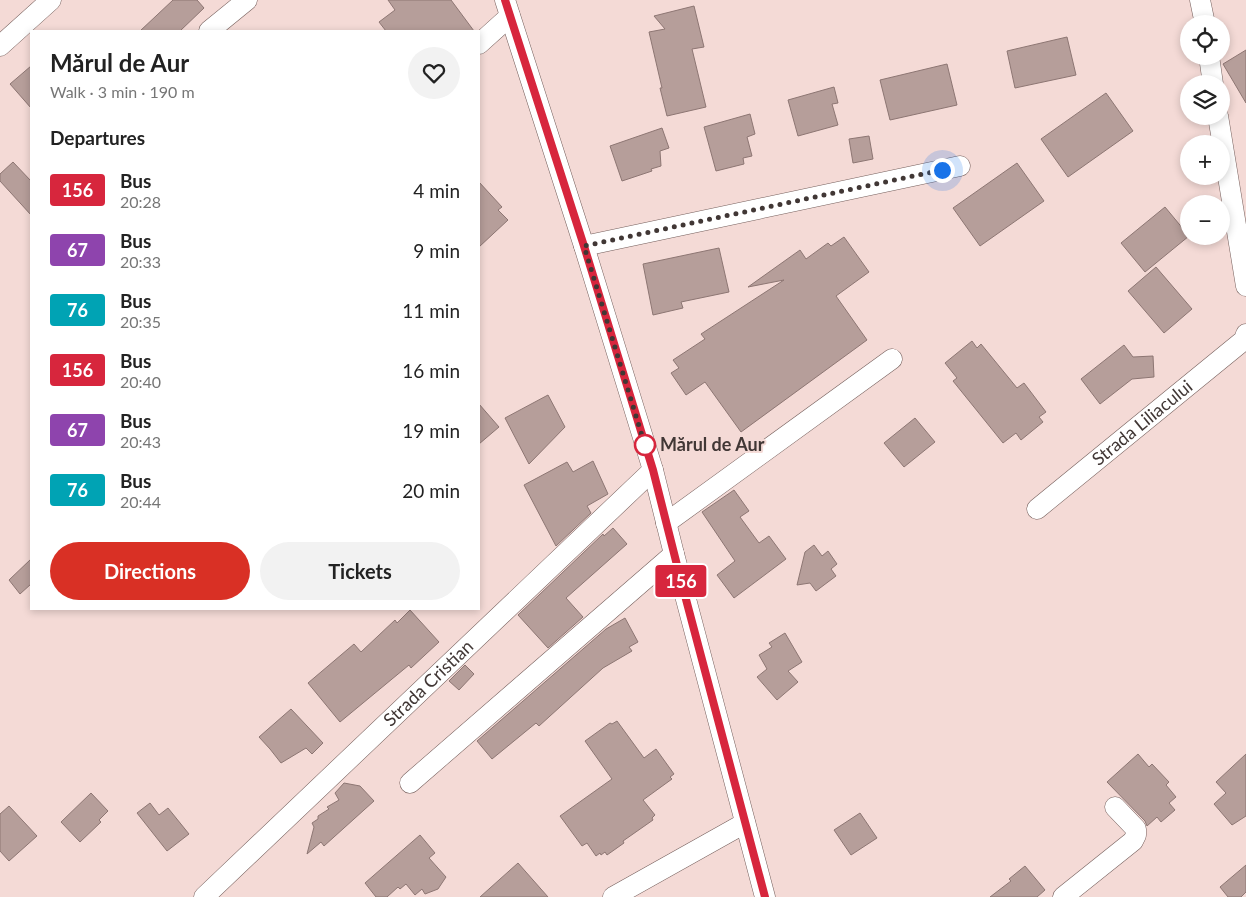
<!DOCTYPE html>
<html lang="en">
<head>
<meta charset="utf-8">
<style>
	body { margin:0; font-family:Lato,sans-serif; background:#f2f2f2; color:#222; height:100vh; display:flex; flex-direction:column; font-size:19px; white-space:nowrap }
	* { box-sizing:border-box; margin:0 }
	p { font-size:16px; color:#767676 }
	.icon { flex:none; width:28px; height:28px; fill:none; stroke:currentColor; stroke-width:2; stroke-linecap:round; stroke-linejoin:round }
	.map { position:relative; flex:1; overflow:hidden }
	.sheet { position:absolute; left:30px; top:30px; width:450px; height:580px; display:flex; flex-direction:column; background:#fff; border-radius:0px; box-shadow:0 2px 8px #0003 }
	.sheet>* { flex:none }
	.badge { padding:0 10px; border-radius:4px; font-size:18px; line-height:32px }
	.fabs { position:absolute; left:1180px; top:15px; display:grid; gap:10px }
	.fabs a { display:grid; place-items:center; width:50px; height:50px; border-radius:50%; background:#fff; box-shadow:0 2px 8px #0003; font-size:25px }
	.you { position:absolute; width:25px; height:25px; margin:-12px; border:4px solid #fff; border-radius:50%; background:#1a73e8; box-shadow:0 0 0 8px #1a73e833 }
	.map>.badge { position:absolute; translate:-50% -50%; box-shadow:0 0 0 2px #fff }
	h2 { padding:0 20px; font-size:19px; line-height:45px }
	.round { display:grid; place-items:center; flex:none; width:52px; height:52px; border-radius:26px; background:#f2f2f2 }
	.overview { display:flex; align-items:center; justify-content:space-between; height:85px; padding:0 20px }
	h1 { font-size:24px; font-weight:700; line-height:38px }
	.action { display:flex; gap:10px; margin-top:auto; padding:10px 20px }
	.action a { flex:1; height:58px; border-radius:30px; background:#d93025; color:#fff; font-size:20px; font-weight:700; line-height:58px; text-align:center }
	.action a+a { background:#f2f2f2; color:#222 }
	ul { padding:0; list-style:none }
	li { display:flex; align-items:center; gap:15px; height:60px; padding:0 20px }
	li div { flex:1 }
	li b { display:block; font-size:19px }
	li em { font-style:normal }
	li .badge { min-width:55px; font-weight:700; text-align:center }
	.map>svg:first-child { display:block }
</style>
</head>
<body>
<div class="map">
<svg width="1246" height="897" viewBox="0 0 1246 897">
	<rect width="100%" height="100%" fill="#f4dad6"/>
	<g fill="#b69e9a" stroke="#8d7673">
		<path d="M173,0H197L204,8L180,31H140Z"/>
		<path d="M388,0H451L474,31H386L379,22L395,10Z"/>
		<path d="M694,6L704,47L692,49L706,107L667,116L660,88H662L649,32L665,29L654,16Z"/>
		<path d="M1067,37L1076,75L1015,88L1007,51Z"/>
		<path d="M1246,50V103L1223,64Z"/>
		<path d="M947,64L957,105L890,120L880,80Z"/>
		<path d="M31,66V108L10,84Z"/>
		<path d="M834,87L838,103L832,104L838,125L798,136L788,100Z"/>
		<path d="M1106,93L1133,131L1068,177L1041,139Z"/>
		<path d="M750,114L755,134L747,137L752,156L743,158L744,164L716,171L704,127Z"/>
		<path d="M662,128L669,148L660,151L661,166L651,169L652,171L622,181L610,146Z"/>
		<path d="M869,136L873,159L853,163L849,139Z"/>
		<path d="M13,162L31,181V215L0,181V174Z"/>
		<path d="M1017,163L1044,201L980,246L953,208Z"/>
		<path d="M479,182L502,207L498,210L508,220L479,247Z"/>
		<path d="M1165,207L1189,236L1145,272L1121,243Z"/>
		<path d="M844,237L869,272L836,296L867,340L741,432L705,382L686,395L671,373L679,368L673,360L705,339L701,334L784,280L748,287L800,250L806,259L828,243L831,246Z"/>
		<path d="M719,248L729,292L681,302L683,308L653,315L643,264Z"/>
		<path d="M1156,267L1192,309L1164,333L1128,291Z"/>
		<path d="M972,341L977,348L981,344L1017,388L1024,383L1046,412L1039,417L1043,422L1021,440L1016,433L1003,443L953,381L957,378L945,363Z"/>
		<path d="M1124,345L1133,357L1153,356L1154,377L1132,379L1100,404L1081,379Z"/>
		<path d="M548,395L565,427L529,464L505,418Z"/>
		<path d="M479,404L499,427L479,444Z"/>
		<path d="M915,418L935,442L904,467L884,443Z"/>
		<path d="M593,461L608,494L587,506L591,513L556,546L524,485L567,462L573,472Z"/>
		<path d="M734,490L749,511L740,517L759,543L769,536L786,559L734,598L717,575L735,561L702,512Z"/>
		<path d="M613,528L627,544L566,598L583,617L548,648L518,615L603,534L604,536Z"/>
		<path d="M814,545L822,556L828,551L837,564L831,569L836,576L816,591L810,583L797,585L805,552Z"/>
		<path d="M31,559V584L20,594L9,580Z"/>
		<path d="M410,610L439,642L411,668L409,665L340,722L308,683L354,644L361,652L395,620L397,623Z"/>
		<path d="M625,618L638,642L629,647L632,651L603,668L539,726L536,723L492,759L477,741L606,629Z"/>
		<path d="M785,633L802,662L788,671L798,682L777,700L757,677L767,669L759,655L772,647L769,643Z"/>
		<path d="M465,665L474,674L459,690L449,681Z"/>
		<path d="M291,709L323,743L312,754L306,748L281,763L270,749L259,737Z"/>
		<path d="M617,721L644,758L656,749L674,774L670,777L672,779L643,800L655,815L652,818L653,820L623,841L624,843L607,855L605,852L601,855L600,853L596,856L587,843L582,846L560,816L612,779L585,741L610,723L612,724Z"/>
		<path d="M1138,754L1149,767L1152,764L1169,782L1166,785L1176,797L1169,803L1175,810L1161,822L1157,817L1147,826L1145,821L1107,782Z"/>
		<path d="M1246,754V816L1232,825L1214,804L1226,793L1216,782Z"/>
		<path d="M344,783L360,786L374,801L324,846L321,842L307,854L314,827L312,823L318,819V816L329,809L327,807L339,800L335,793Z"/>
		<path d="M91,793L108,811L99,820L101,822L80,842L61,822Z"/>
		<path d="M150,803L159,815L168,808L189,834L167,851L137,813Z"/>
		<path d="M9,806L37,836L9,861L0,851V814Z"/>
		<path d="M860,813L877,838L851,855L834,830Z"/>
		<path d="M420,835L435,853L429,858L446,877L438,889L425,894L422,889L415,895L406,884L400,889L398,887L387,897H376L365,883Z"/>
		<path d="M518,863L548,897H480Z"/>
		<path d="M1246,865V892L1241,897H1228L1220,887Z"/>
		<path d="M1025,866L1045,890L1037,897H990L1011,881L1009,879Z"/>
	</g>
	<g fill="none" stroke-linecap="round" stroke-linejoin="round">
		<g stroke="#755f5c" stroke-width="21">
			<g id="minor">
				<path d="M505,0L584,246L653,470L674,554L765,897"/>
				<path d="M1200,0L1205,24"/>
				<path d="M209,31L247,0"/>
				<path d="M479,44L510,16"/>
				<path d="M0,46L51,0"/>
				<path d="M1209,56L1213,84"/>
				<path d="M1218,116L1246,286"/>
				<path d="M584,246L960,166"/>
				<path id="s1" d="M1037,509L1244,340L1246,334"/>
				<path d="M666,523L892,359"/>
				<path d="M410,783L674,554"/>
				<path id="s2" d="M204,897L653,470"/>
				<path d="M613,897L745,823"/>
				<path d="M1063,897L1133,841L1136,835V829L1115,807"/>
			</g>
		</g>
		<use href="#minor" stroke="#fff" stroke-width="20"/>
	</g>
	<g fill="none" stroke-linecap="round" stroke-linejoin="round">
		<g stroke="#fff" stroke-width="11">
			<path id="line" d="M505,0L584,246L653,470L679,573L765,897"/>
		</g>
		<use href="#line" stroke="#d7263d" stroke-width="8"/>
		<path stroke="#413735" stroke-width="5" stroke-dasharray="0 9" d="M645,445L647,452L584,246L942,170"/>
	</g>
	<circle fill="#fff" stroke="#d7263d" stroke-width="2.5" cx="645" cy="445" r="10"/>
	<g text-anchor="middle" stroke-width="4" stroke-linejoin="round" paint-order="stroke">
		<g font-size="18" fill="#413735" stroke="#f4dad6">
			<text dy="6" stroke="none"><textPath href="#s1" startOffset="136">Strada Liliacului</textPath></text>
			<text dy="6" stroke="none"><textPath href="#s2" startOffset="310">Strada Cristian</textPath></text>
		</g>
		<g font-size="18" font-weight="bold" fill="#413735" stroke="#f4dad6" text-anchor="start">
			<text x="660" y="451">Mărul de Aur</text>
		</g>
	</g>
</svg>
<div class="fabs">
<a><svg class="icon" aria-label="locate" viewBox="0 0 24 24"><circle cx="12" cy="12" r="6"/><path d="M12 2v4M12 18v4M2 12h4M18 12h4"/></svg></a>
<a><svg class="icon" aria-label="layers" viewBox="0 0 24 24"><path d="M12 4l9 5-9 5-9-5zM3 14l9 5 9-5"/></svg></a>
<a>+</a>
<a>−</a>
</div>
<div class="you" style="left:942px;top:170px"></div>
<b class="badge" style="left:681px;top:581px;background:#d7263d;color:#fff">156</b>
<section class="sheet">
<div class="overview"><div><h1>Mărul de Aur</h1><p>Walk · 3 min · 190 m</p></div><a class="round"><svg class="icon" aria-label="heart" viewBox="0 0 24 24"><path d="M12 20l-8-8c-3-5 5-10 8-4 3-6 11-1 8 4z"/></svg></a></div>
<h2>Departures</h2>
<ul>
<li><span class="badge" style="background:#d7263d;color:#fff">156</span><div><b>Bus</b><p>20:28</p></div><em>4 min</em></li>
<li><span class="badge" style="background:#8e44ad;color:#fff">67</span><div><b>Bus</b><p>20:33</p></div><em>9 min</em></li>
<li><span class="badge" style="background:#00a3b4;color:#fff">76</span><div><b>Bus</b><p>20:35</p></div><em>11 min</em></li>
<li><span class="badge" style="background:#d7263d;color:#fff">156</span><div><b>Bus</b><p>20:40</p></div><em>16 min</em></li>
<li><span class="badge" style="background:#8e44ad;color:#fff">67</span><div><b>Bus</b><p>20:43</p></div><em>19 min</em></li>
<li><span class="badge" style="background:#00a3b4;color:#fff">76</span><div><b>Bus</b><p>20:44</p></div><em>20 min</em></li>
</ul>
<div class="action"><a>Directions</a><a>Tickets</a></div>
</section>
</div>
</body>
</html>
